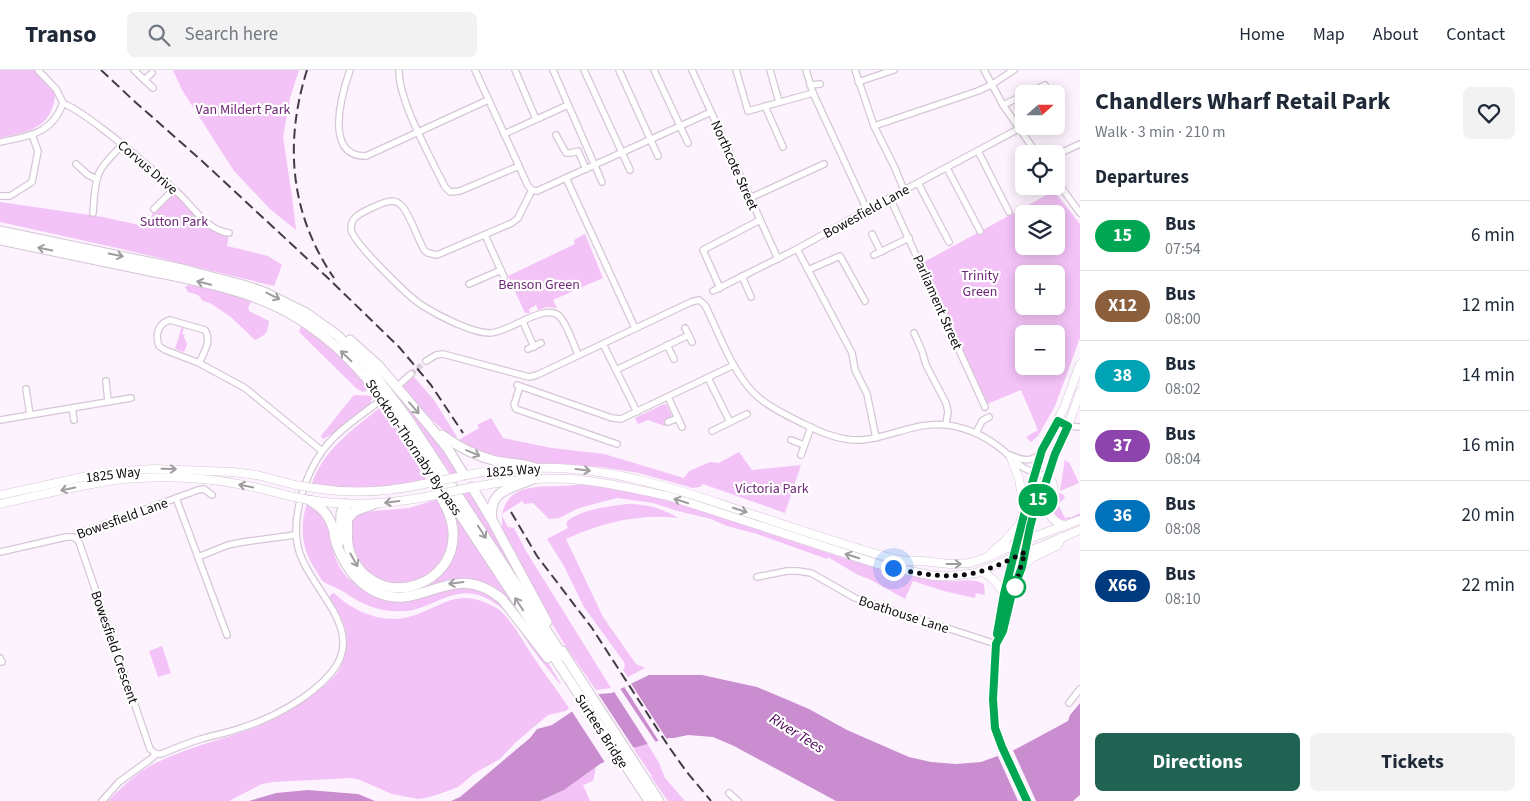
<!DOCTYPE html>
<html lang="en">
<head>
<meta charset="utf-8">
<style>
	body { margin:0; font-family:"Source Sans 3",sans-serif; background:#f2f2f3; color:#1f2937; height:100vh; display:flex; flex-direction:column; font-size:19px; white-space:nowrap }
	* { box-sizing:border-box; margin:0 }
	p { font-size:16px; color:#747a83 }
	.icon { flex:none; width:28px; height:28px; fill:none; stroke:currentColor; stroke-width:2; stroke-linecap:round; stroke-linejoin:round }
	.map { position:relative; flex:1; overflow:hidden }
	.sheet { display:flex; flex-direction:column; background:#fff; width:450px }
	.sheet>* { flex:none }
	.badge { padding:0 10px; border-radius:16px; font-size:18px; line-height:32px }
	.needle { width:32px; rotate:69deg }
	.controls { position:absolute; left:1015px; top:15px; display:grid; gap:10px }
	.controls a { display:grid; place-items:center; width:50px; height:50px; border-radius:8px; background:#fff; box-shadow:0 2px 12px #0003; font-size:25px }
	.you { position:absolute; width:25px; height:25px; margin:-12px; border:4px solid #fff; border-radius:50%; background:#1a73e8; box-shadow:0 0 0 8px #1a73e833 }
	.map>.badge { position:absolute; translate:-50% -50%; box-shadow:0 0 0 2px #fff }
	h2 { padding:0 15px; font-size:19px; line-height:45px }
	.round { display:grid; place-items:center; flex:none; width:52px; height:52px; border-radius:8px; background:#f2f2f3 }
	.head { display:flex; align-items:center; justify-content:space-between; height:85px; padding:0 15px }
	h1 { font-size:24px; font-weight:700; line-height:38px }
	.primary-button { display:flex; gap:10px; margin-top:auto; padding:10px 15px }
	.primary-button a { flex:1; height:58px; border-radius:8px; background:#216353; color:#fff; font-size:20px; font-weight:700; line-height:58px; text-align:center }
	.primary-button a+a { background:#f2f2f3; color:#1f2937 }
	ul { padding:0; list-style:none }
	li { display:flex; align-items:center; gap:15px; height:70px; padding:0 15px; border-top:1px solid #e0e1e3 }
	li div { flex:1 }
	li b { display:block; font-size:19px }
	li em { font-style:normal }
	li .badge { min-width:55px; font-weight:700; text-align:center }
	header { display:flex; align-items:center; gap:30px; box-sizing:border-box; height:70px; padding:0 25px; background:#fff; border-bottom:1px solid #e0e1e3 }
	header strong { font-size:24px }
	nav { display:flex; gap:28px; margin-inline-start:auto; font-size:18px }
	.search { width:350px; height:45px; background:#f2f2f3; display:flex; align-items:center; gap:12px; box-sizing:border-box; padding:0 18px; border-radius:8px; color:#747a83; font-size:19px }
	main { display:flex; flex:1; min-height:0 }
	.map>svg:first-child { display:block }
</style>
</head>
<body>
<header>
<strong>Transo</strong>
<div class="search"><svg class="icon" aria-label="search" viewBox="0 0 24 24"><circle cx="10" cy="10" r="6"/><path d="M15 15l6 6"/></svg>Search here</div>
<nav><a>Home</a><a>Map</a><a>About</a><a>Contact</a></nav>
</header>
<main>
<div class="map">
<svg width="1080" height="731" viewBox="0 0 1080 731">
	<rect width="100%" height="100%" fill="#fdf3fe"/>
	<g fill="#f3c2f7" fill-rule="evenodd">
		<path d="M0,0H38L56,19C55,28 54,37 49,45C40,61 16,64 0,68Z"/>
		<path d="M173,0H299L290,28L283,67L292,126L296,160L270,139L234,101L182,20Z"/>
		<path d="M174,119L209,155L229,163L227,176L268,186L282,195L274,216L122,179L0,152V132L103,147L148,157L154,139Z"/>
		<path d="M1054,121L1080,154V268L1055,336L1038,366L1031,372L1026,367L1038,360L1021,320L987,334L986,333L924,192ZM1024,144H1056V176H1024ZM1024,204H1056V236H1024ZM1024,264H1056V296H1024Z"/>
		<path d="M585,164L603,208L553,230L557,238L547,237L538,240L536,235L529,239L530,243H525L508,206L575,174L574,170Z"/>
		<path d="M188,215C203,218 241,222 251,232L248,238L249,241L269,251C267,264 267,264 255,270L231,247L210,233L203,231L198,225L188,222L185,217Z"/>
		<path d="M182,256L184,257L182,264L185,265L184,267L187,274L184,282L175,279Z"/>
		<path d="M301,256C321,262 352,299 366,315L367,320L363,322L356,318L299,262Z"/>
		<path d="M414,307L434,330L457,367L454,369L432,350L406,321L403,316Z"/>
		<path d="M399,323L443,378L459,404L453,405L451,404L402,333L397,324Z"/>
		<path d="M356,325L373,326L369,336L334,363L323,369L321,366L353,326Z"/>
		<path d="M664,334L667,335L672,346L665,351L667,355L665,356L648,350L638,354L635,348Z"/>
		<path d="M382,336L392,347L426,410C416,412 406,415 395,417C370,422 337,419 312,414C323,379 355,358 382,336Z"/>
		<path d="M491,348L503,368L552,378L604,384L684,408L689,401L710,392L719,393L739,382L752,400L801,395L785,443L703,414L700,417L693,418L639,403L601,397L520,393L493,388L457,371L479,358L477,355Z"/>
		<path d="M1065,389L1067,392H1069L1079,413L1060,421Z"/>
		<path d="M581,414C690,426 787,475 891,501C909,505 926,509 944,511C959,512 971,507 984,514L985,525L976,523L975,528L944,521L913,511L905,529L869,509L858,505L828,487L827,489L757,464L727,456L711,449L678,441L653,433L617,428L579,438L559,448L549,449L533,433L524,434L522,431L502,444C509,414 537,417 561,416C568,416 575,415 581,414Z"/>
		<path d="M473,421L531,530L463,424Z"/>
		<path d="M1057,423L1063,424L1065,428L1058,434L1065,448L1069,447L1070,448L1080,443V446C1054,455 1049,449 1057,423Z"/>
		<path d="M438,429C443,439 449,450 450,461C452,510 392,533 362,495C354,485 351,475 351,463C352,452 351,447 363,442L409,438Z"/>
		<path d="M447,432L516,535L515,536C501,520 479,509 457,509C441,509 428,518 412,521C376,528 347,503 342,467L355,497L394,520L447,497L451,490L456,475L457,463Z"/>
		<path d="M307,434L327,446C331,467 332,494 349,509L378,526L462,516L477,518L497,529L544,586L561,614L559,613C551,602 541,591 533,580C516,556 511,538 481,526C454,515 431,539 405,541C382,543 362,535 344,522C338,518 330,516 324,512C320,509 318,503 315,499C302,479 299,457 307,434Z"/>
		<path d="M627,434C646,434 662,438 678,448C640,443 600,453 566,469L603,547L636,594L645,598L628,607L623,600L625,596L624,592L584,537L564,496L547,469L568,458L566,453C576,440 611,436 627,434Z"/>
		<path d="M502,446L508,457L514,458L526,481L611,618L596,620L568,580L551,552L508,472L502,460Z"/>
		<path d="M334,523C352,541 382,554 408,547C435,541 454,519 484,532C488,534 494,536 498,539C514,552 523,572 534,588C545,605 558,621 569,638L566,641L548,645L515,673L500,689L475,703L458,717L439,724L426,728L418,729L392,724L360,710L351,708L273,712L262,714L229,731H108C121,718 136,703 152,695C188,676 229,669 266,653C283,646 331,615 339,600C345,589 348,575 346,563C345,551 336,539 330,529V525Z"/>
		<path d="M162,576L171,603L158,607L149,581Z"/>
		<path d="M647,673L659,693L665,708L685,731H668L651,707L652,706L633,678Z"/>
		<path d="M596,697L593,711L583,715L590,731H540L564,720Z"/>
	</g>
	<g fill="#ca8ed0">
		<path d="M649,605H702L757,617L809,639L847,660L909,687L931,692L956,694L981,692L1014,680L1068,651L1070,645L1080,633V725L1073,731H836L734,676L713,667L688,665L674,668H669L633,678L600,694L564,720L540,731H451L460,727L530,668L537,659L552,655L598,624L612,623Z"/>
		<path d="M308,720L358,724L375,731H249L276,723Z"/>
	</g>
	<g fill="#fdf3fe">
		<path d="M630,612L668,671L660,673L623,615Z"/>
		<path d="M619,617L657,674L649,676L613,620Z"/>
		<path d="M597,622L635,680L606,694L571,640Z"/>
		<path d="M1012,678L1036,731H1018L997,684Z"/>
	</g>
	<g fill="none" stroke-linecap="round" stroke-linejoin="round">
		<path stroke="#d9d0da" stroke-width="5.5" stroke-dasharray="5.5 3" stroke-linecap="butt" d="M411,304L426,291"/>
		<g stroke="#d5c6d6" stroke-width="8">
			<g id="minor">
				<path d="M38,0L56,19L63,33"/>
				<path d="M134,0L153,18"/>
				<path d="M350,0C342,23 323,87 366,86L488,30"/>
				<path d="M399,0C398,30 431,88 445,117L450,122L460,121L519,96"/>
				<path d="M475,0L528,116L532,120"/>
				<path d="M515,0L536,49"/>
				<path d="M553,0L602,112"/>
				<path d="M584,0L630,100"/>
				<path d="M619,0L658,86"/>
				<path d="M654,0L688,73"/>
				<path d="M692,0L778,189"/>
				<path d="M736,0L748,41L813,23"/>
				<path d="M770,0L779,32"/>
				<path d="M806,0L813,23L867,140"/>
				<path d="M855,0L874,56L894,96L904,120"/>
				<path d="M984,0L1003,35L1037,84"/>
				<path d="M144,10L152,3"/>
				<path d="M858,12L894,0"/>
				<path d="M810,15L820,14"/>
				<path d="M1026,24L1045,15L1049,24"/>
				<path d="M63,33C78,40 90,49 104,60C129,79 153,100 177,122C193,136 206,160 229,163"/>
				<path d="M1003,35L1024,25"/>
				<path d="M765,36L783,77"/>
				<path d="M1056,38L1058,40L1056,41"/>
				<path d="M874,56L978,21L991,15L1014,0"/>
				<path d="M1042,56L1044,59"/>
				<path d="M504,64L568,35"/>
				<path d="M556,65L566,83H571L578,81L586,99"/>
				<path d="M0,72C29,66 52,64 63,33"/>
				<path d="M978,81L1009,142"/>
				<path d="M1056,85L1080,74"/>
				<path d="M76,94L88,105L97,109"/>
				<path d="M947,98L980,161"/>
				<path d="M566,108L635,258"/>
				<path d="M1056,110L1080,143"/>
				<path d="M918,113L949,172"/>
				<path d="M532,120L518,148L512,153L437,185L428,183L424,180C418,169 409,143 402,136C399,133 396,131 392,131C385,131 358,143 354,149C352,151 351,156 351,159C352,172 410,228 423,236C439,246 472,263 490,263C508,263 542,234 558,245C566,251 574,275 578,285"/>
				<path d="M532,120L537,121L711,42"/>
				<path d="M0,126H10L32,112L38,81L32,65"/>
				<path d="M750,128L824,94"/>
				<path d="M890,128L985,337"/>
				<path d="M154,139L174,119"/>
				<path d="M93,143C94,130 94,115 99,103C104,92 115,83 123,74"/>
				<path d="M872,164L881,182"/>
				<path d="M485,165L504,207"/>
				<path d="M797,179L852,283L855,300L867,324L876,368"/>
				<path d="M874,185L909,168"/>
				<path d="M808,200L840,186L865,231"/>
				<path d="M742,206L751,227"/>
				<path d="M469,214L501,200"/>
				<path d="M720,218L703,180L760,150"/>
				<path d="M713,221L797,179L867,140L1024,56"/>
				<path d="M523,252L534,277"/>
				<path d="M685,258L692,272"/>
				<path d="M914,263L922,281L926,295L946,333L948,342L946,354"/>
				<path d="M603,274L637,342"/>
				<path d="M667,275L674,289"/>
				<path d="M528,279L541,273"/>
				<path d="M426,291L436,285L443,284L529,307L537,305L691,232L699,230L705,235C720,265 733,305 758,327C772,339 788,346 804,354C822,363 841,371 862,370C891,367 918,351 947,355C969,358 989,368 1005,382C1011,388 1018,395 1026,399C1032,402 1040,404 1047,407"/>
				<path d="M199,293C204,282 212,271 205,260L170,250C158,253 155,265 159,276L165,280L199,293L245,318L322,381"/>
				<path d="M616,300L689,265"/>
				<path d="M708,308L730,352"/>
				<path d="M106,311L108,331"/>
				<path d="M401,313L411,304"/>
				<path d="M517,315L612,348L621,349L734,295"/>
				<path d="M520,316L514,335L516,339L617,374"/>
				<path d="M26,319L30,345"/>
				<path d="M668,327L682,357"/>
				<path d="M72,338L74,350"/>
				<path d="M0,350L131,328"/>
				<path d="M1058,351L1068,356L1080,357"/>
				<path d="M668,352L678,348"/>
				<path d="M712,361L747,344"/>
				<path d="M976,363L982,351L989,347"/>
				<path d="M791,370L804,375"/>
				<path d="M801,385L811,357"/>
				<path d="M1010,385C1022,390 1033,394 1042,381"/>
				<path d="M176,428L227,565"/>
				<path d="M76,468L79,472L150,679L156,684H161C174,679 187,673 201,669C214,665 228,663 241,658C271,649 310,628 331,603C369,559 307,518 298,477C291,447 305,405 323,380C337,361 359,347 377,333"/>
				<path d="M76,468L86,461L198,420L204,419L212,425"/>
				<path d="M0,482L66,467H72L76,468"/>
				<path d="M198,487L228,475L243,472L295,465"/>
				<path d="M757,507L787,501H798L811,503L855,528L996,574"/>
				<path d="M0,588L2,592"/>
				<path d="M1069,633L1080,619"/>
				<path d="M729,723L738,731"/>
				<path d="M102,731L119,712L152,688L156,684"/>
			</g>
		</g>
		<g stroke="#d5c6d6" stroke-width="9">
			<g id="major">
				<path d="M1011,388L1019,409L1024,438"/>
				<path d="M460,406C497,399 535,396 573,399C624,403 673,418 721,434C776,452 831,471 887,487L905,491H922L950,494L970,493L985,488L1028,469L1080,450"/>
				<path d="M1047,407C1068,422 1029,440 1064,456"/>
				<path d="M314,418C351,424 388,422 424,414"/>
				<path d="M463,419C501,411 542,406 581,410C610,413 639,420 668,426L881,495L934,506H951L976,503L1080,460"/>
				<path d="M0,425L88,406L122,401L154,399L232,402L257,405L295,415"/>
				<path d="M311,430C351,437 391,434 431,426"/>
				<path d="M0,434C41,425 82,414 124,409C161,406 201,407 238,414C257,417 275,423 294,427"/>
				<path d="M992,482L1005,471L1019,455"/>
				<path d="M1022,497L1032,488L1057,476L1062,467"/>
				<path d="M981,501C992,507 998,513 1004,524"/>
				<path d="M998,570L1003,561L1012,523L1022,497L1030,457L1037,431L1042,424L1055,384L1068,356L1080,322"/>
				<path d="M1027,731L998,668L995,658L994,612L997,564L1004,524L1020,453L1042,381L1064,338L1080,294"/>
			</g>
		</g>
		<g stroke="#d5c6d6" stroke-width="11">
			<g id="highway">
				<path d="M0,161L182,199L243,215L264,222L306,243L337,265L368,296L408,349L563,586"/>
				<path d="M0,170C48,180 97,190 145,200C197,211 254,220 299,249C336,272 360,299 386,332L649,731"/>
				<path d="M350,270L378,295L428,354L448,379L464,405"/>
				<path d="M442,365C458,377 477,386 496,391C509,394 522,393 535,398"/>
				<path d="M472,417L493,452L547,552"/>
				<path d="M309,430C323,438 330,446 334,462C334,465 335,469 336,473C343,492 354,510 372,520C422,547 450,486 502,529L548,588"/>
				<path d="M345,434C352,455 341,471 355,493C384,540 457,515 453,461C452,445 443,432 436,418"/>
				<path d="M348,448L355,441L374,434"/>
				<path d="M492,449C488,419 513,418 533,409"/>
				<path d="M340,471L341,443L345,434"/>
				<path d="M562,581L659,731"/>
			</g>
		</g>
		<use href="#minor" stroke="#fff" stroke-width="5.5"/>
		<use href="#major" stroke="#fff" stroke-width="8"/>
		<use href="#highway" stroke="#fff" stroke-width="9"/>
		<g stroke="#423c43" stroke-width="2" stroke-dasharray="10 5" stroke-linecap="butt">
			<path d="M101,0L133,30L202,91L329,209L399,277L431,315L463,363"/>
			<path d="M307,0C284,73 290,144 334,208"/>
			<path d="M511,442L537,486L592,558L669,677L686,701L711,731"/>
		</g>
		<g stroke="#d5c6d6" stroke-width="9" stroke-linecap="butt">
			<g id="major-bridge">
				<path d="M424,414L458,407"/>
				<path d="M295,415L314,418"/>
				<path d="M431,426L463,419"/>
				<path d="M294,427L309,430"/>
			</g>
		</g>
		<use href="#major-bridge" stroke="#fff" stroke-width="8"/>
	</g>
	<defs><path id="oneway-shaft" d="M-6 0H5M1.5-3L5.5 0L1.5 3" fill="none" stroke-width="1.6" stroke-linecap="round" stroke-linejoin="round" transform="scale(1.25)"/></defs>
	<g stroke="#9f9d9f">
		<use href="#oneway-shaft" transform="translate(45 179) rotate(-168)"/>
		<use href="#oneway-shaft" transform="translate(116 185) rotate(12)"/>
		<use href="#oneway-shaft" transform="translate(204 213) rotate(-166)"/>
		<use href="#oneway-shaft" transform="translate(273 226) rotate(26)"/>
		<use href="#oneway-shaft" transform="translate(346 286) rotate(-136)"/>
		<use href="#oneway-shaft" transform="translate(414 338) rotate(49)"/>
		<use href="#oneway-shaft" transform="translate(473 383) rotate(23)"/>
		<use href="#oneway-shaft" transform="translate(169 399) rotate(1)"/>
		<use href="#oneway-shaft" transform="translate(583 400) rotate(7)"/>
		<use href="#oneway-shaft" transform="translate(246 416) rotate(-168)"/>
		<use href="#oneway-shaft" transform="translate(68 419) rotate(168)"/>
		<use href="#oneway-shaft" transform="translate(681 431) rotate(-162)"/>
		<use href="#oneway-shaft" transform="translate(392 432) rotate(173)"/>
		<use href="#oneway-shaft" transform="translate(740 440) rotate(18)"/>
		<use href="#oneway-shaft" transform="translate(482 462) rotate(57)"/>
		<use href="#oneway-shaft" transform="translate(852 486) rotate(-162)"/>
		<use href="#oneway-shaft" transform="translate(354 490) rotate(61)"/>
		<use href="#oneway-shaft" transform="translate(954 494)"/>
		<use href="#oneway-shaft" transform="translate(456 513) rotate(173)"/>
		<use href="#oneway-shaft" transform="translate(519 534) rotate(-123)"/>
	</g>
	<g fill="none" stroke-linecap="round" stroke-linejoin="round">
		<g stroke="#fff" stroke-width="11">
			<path id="line" d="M997,564L1004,524L1031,417L1042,380L1058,351L1068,356L1055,384L1042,424L1037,431L1030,457L1022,497L1012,523L1003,561L996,574L993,629L995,658L1002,677L1027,731"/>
		</g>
		<use href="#line" stroke="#00a651" stroke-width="8"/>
		<path stroke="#0e090f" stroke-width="5" stroke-dasharray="0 9" d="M893,498C920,504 947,509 974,503C992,499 1009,490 1025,482L1015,517"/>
	</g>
	<circle fill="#fff" stroke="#00a651" stroke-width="2.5" cx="1015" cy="517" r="10"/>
	<g text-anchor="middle" stroke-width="4.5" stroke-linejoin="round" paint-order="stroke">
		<g font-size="14" fill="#6f2878" stroke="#fff">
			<text x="243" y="44">Van Mildert Park</text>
			<text x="174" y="156">Sutton Park</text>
			<text x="980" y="210">Trinity<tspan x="980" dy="16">Green</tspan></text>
			<text x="539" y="219">Benson Green</text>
			<text x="772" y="423">Victoria Park</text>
		</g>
		<g font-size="14" fill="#0e090f" stroke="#fff">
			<text transform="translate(735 95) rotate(66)" y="5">Northcote Street</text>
			<text transform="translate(148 97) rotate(41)" y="5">Corvus Drive</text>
			<text transform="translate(866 141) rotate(-29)" y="5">Bowesfield Lane</text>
			<text transform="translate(938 232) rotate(66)" y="5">Parliament Street</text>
			<text transform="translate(414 377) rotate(56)" y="5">Stockton-Thornaby By-pass</text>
			<text transform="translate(513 400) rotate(-4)" y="5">1825 Way</text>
			<text transform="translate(113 404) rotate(-7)" y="5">1825 Way</text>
			<text transform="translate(122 448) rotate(-20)" y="5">Bowesfield Lane</text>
			<text transform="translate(904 544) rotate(18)" y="5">Boathouse Lane</text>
			<text transform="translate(115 577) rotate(71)" y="5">Bowesfield Crescent</text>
			<text transform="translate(602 661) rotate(57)" y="5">Surtees Bridge</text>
		</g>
		<g font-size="15" font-style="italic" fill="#4c0055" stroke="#fff">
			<text transform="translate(797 663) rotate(32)" y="5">River Tees</text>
		</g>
	</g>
</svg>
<div class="controls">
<a><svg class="needle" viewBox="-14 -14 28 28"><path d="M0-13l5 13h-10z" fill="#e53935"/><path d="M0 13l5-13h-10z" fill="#747a83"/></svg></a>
<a><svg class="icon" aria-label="locate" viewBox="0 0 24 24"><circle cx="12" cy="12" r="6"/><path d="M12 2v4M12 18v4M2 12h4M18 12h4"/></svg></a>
<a><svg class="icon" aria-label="layers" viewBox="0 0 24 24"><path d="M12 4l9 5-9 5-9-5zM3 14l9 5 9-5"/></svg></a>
<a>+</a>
<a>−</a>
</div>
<div class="you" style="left:893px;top:498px"></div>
<b class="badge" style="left:1038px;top:430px;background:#00a651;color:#fff">15</b>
</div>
<section class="sheet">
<div class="head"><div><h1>Chandlers Wharf Retail Park</h1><p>Walk · 3 min · 210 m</p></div><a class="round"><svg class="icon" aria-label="heart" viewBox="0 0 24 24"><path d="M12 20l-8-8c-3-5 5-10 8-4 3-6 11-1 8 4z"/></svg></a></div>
<h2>Departures</h2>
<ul>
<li><span class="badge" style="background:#00a651;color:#fff">15</span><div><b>Bus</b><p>07:54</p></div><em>6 min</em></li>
<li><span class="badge" style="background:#8b5e3c;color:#fff">X12</span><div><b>Bus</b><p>08:00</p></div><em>12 min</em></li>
<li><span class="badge" style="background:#00a3b4;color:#fff">38</span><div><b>Bus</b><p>08:02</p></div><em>14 min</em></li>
<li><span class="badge" style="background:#8e44ad;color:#fff">37</span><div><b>Bus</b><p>08:04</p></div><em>16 min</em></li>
<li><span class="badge" style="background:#0072bc;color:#fff">36</span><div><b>Bus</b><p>08:08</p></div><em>20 min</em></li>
<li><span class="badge" style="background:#003b80;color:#fff">X66</span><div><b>Bus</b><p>08:10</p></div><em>22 min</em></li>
</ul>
<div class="primary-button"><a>Directions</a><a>Tickets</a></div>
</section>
</main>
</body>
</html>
